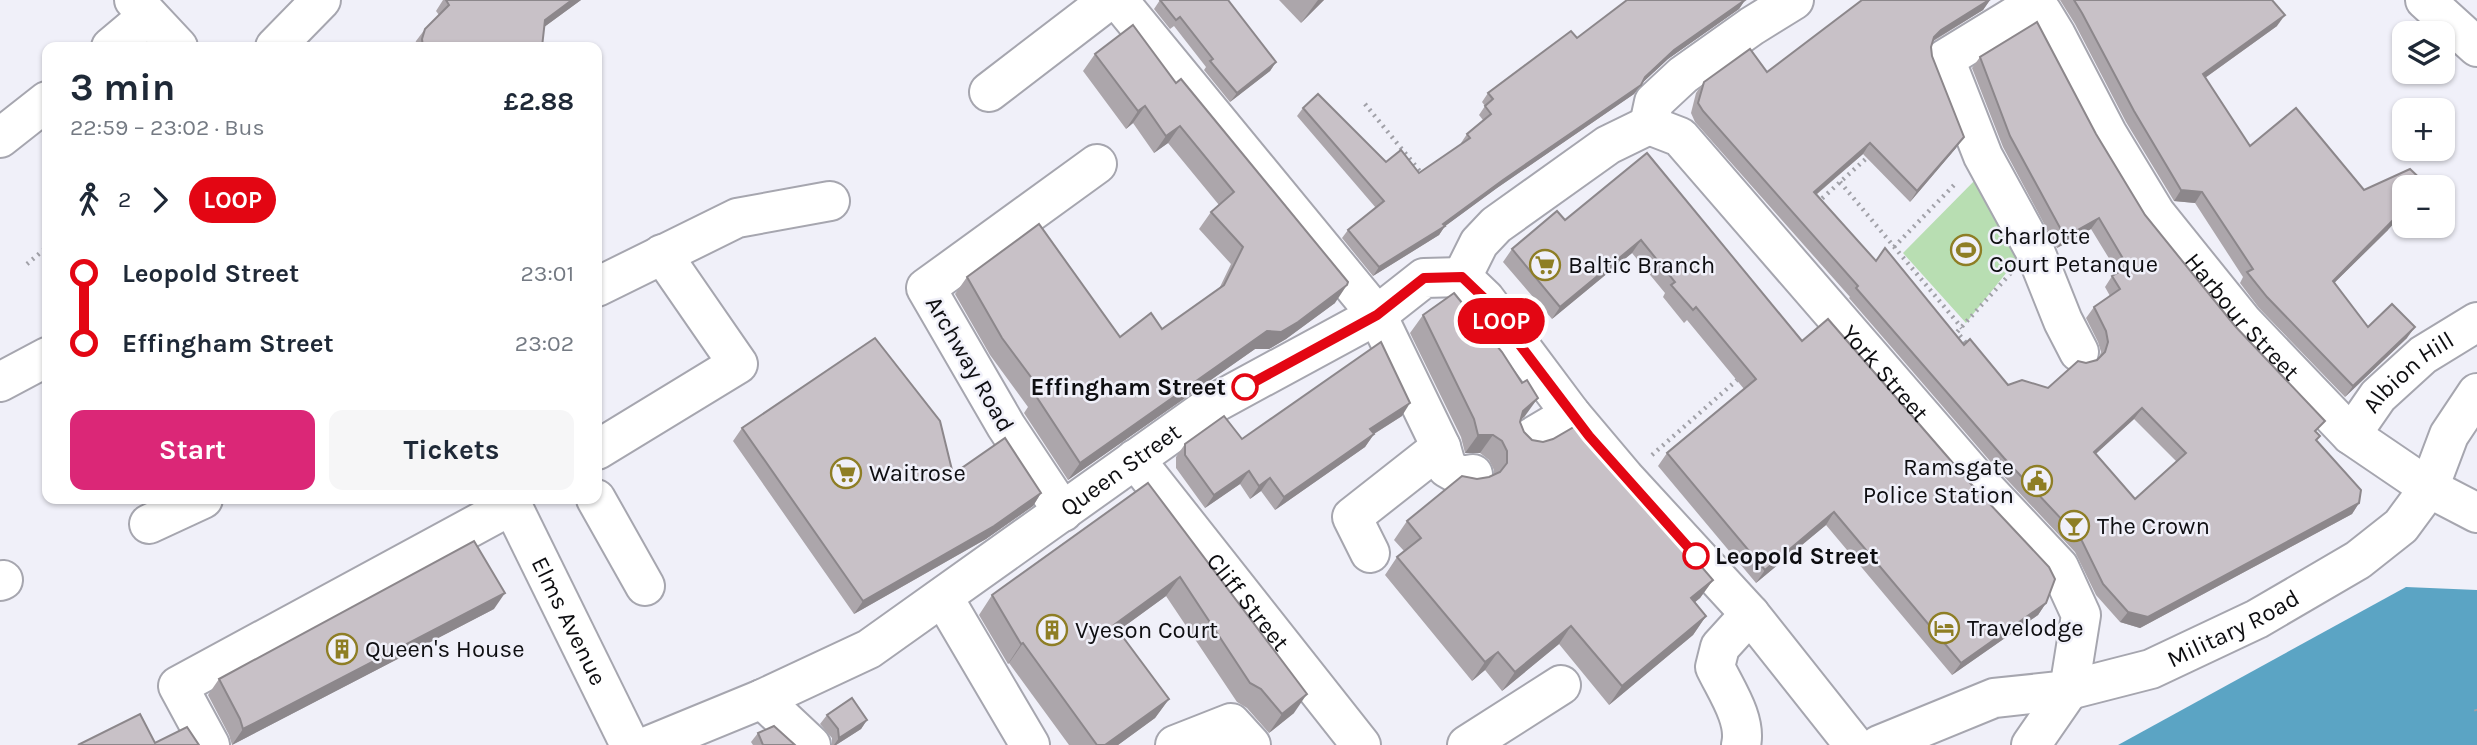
<!DOCTYPE html>
<html lang="en">
<head>
<meta charset="utf-8">
<style>
	body { margin:0; font-family:Karla,sans-serif; background:#f6f6f7; color:#1f2937; height:100vh; display:flex; flex-direction:column; font-size:26px; white-space:nowrap }
	* { box-sizing:border-box; margin:0 }
	p { font-size:23px; color:#747a83 }
	.icon { flex:none; width:38px; height:38px; fill:none; stroke:currentColor; stroke-width:2; stroke-linecap:round; stroke-linejoin:round }
	.map { position:relative; flex:1; overflow:hidden }
	.panel { position:absolute; left:42px; top:42px; width:560px; height:462px; display:flex; flex-direction:column; background:#fff; border-radius:14px; box-shadow:0 2px 5px #0004 }
	.panel>* { flex:none }
	.badge { padding:0 14px; border-radius:23px; font-size:24px; line-height:46px }
	.fabs { position:absolute; left:2392px; top:21px; display:grid; gap:14px }
	.fabs a { display:grid; place-items:center; width:63px; height:63px; border-radius:14px; background:#fff; box-shadow:0 2px 5px #0004; font-size:35px }
	.map>.badge { position:absolute; translate:-50% -50%; box-shadow:0 0 0 4px #fff }
	.legs { display:flex; align-items:center; gap:10px; height:77px; padding:0 28px; font-size:23px }
	.legs p { margin-inline-start:auto }
	.summary { display:flex; align-items:center; justify-content:space-between; height:119px; padding:0 28px }
	h1 { font-size:38px; font-weight:700; line-height:52px }
	.action { display:flex; gap:14px; margin-top:auto; padding:14px 28px }
	.action a { flex:1; height:80px; border-radius:14px; background:#db2777; color:#fff; font-size:28px; font-weight:700; line-height:80px; text-align:center }
	.action a+a { background:#f6f6f7; color:#1f2937 }
	ul { padding:0 28px; list-style:none }
	li { display:flex; align-items:center; gap:24px; height:70px; font-size:26px }
	li i { display:grid; place-items:center; width:10px; height:100%; margin:0 9px; background:currentColor }
	li i::after { content:''; width:18px; height:18px; margin:-9px; border:5px solid; border-radius:50%; background:#fff }
	li p { margin-inline-start:auto }
	li:first-child i { background:linear-gradient(#0000 50%,currentColor 0) }
	li:last-child i { background:linear-gradient(currentColor 50%,#0000 0) }
	.map>svg:first-child { display:block }
</style>
</head>
<body>
<div class="map">
<svg width="2477" height="745" viewBox="0 0 2477 745">
	<rect width="100%" height="100%" fill="#f0f0f9"/>
	<path fill="#b8deb2" d="M1983,172L2027,247L1966,323L1903,253Z"/>
	<path fill="#5ba4c4" d="M2406,587L2477,590V745H2118Z"/>
	<g fill="none" stroke-linecap="round" stroke-linejoin="round">
		<g stroke="#a6a6af" stroke-width="42">
			<g id="minor">
				<path d="M134,0L178,47"/>
				<path d="M1118,0L1377,315L1441,447L1447,468L1461,476L1473,474"/>
				<path id="s1" d="M2030,0L2042,12L2056,35L2107,133L2156,214L2243,322L2351,435L2429,488L2477,513"/>
				<path d="M2425,0L2477,47"/>
				<path d="M2033,5L1945,59L1983,156L2035,251L2063,321L2079,352"/>
				<path d="M111,47L148,16"/>
				<path d="M275,47L321,0"/>
				<path d="M989,92L1109,0"/>
				<path id="s2" d="M1649,125L1680,137L1980,483L2059,567L2081,615L2069,690L2031,745"/>
				<path d="M1649,125L1654,102L1683,75L1752,26L1794,0"/>
				<path d="M0,138L47,101"/>
				<path d="M1462,277L1485,299L1571,414L1625,478L1750,614L1854,745"/>
				<path d="M1462,277L1479,243L1496,225L1608,145L1649,125"/>
				<path d="M597,287L737,218L830,201"/>
				<path d="M0,382L47,357"/>
				<path id="s3" d="M2351,435L2378,396L2423,355L2477,322"/>
				<path d="M1529,439L1571,414"/>
				<path d="M597,450L738,364L662,254"/>
				<path id="s4" d="M1135,459L1361,745"/>
				<path id="s5" d="M509,499L630,745"/>
				<path d="M596,499L645,586"/>
				<path d="M1063,512L1006,426L926,288L1097,164"/>
				<path d="M149,524L203,499"/>
				<path d="M1370,553L1352,517L1441,447"/>
				<path d="M0,581L3,580"/>
				<path d="M943,597L1030,745"/>
				<path d="M762,699L811,745"/>
				<path d="M210,745L178,686L512,505"/>
				<path id="s6" d="M650,745L762,699L869,649L1213,404L1377,315L1424,278L1462,277"/>
				<path d="M1175,745L1231,723L1251,745"/>
				<path d="M1467,745L1561,685"/>
				<path d="M1741,745C1747,720 1726,690 1715,667L1720,647L1750,614"/>
			</g>
		</g>
		<g stroke="#a6a6af" stroke-width="42">
			<g id="major">
				<path id="s7" d="M1879,745L1994,698L2069,690L2151,669L2257,619L2358,560L2401,526L2429,488L2449,435L2477,393"/>
			</g>
		</g>
		<g stroke="#a1a1a8" stroke-width="4.5" stroke-dasharray="2 5" stroke-linecap="butt">
			<path d="M1365,104L1423,175"/>
			<path d="M1840,182L1962,328"/>
			<path d="M1817,203L1870,155"/>
			<path d="M1894,247L1957,182"/>
			<path d="M2030,252L2048,309L2068,349L2072,370L2034,405L2026,407C2026,395 2019,389 2007,393L1957,332Z"/>
			<path d="M27,264L47,247"/>
			<path d="M1652,455L1737,380"/>
			<path d="M2476,709L2477,712"/>
		</g>
		<use href="#minor" stroke="#fff" stroke-width="38"/>
		<use href="#major" stroke="#fff" stroke-width="38"/>
	</g>
	<g fill="#aca6ab" fill-rule="evenodd">
		<path d="M443,0H581L544,27L542,47H414L416,41L425,29L439,15L436,11Z"/>
		<path d="M1160,0L1276,62L1270,71L1230,102L1204,70L1206,67L1174,26L1170,29L1154,9Z"/>
		<path d="M1279,0H1324L1301,23Z"/>
		<path d="M1745,0L1739,9L1668,59L1641,84L1634,94L1497,188L1445,226L1439,235L1373,276L1342,238L1348,230L1376,208L1297,116L1303,108L1386,162L1419,173L1462,144L1461,143L1467,134L1483,120L1479,115L1485,106L1482,102L1488,93L1577,38Z"/>
		<path d="M1990,0L1983,10L1932,42L1931,47L1932,56L1956,148L1910,202L1863,154L1816,195L1876,261L2008,385L2048,388L2086,363L2097,360L2099,358L2101,352L2098,342L2086,318L2094,307L2110,296L2105,287L2112,276L2118,273L2091,229L2057,248L2003,147L1972,68L1980,57L2096,134L2145,215L2317,433V441L2359,503L2352,514L2140,628L2120,622L2096,595L2075,552L1996,468L1849,298L1850,297L1695,122L1691,113L1696,93L1704,82L1767,72ZM2134,419L2177,462L2135,499L2095,454Z"/>
		<path d="M2060,0H2272L2277,26L2205,78L2250,146L2388,230L2334,283L2368,327L2407,338L2345,397L2259,308L2240,283L2243,277L2195,203L2174,201L2126,122L2075,24Z"/>
		<path d="M1133,25L1335,303L1286,339L1269,349H1255L1068,480L1024,413L1028,407L990,355L955,294L967,277L1120,337L1162,329L1219,289L1231,264L1199,229L1211,212L1219,205L1168,143L1154,153L1133,123L1126,129L1083,71L1095,54Z"/>
		<path d="M1647,153L1802,341L2046,603L2038,615L1952,675L1826,525L1756,583L1658,466L1667,453L1744,389L1687,320L1684,323L1663,297L1665,293L1632,253L1552,319L1503,262L1512,249L1565,220Z"/>
		<path d="M1423,315L1525,416L1521,420L1520,422L1524,432L1532,440L1713,580L1700,598L1695,602L1706,616L1693,635L1609,705L1559,644L1502,691L1485,670L1472,681L1385,575L1397,557L1404,551L1394,540L1407,521L1477,479L1489,477L1494,475V470L1489,460L1480,453H1465L1461,437L1410,333Z"/>
		<path d="M1402,416L1374,434L1365,447L1275,510L1261,491L1250,499L1240,484L1205,508L1176,468V457L1185,444L1242,439Z"/>
		<path d="M742,428L953,474L1041,493L1033,506L986,539L854,614L733,441Z"/>
		<path d="M1148,483L1294,713L1269,733L1247,708L1237,702L1166,596L1118,631L1169,699L1155,718L1118,745H1069L1009,663L1008,664L979,615L992,595Z"/>
		<path d="M494,609L232,745L229,735L208,695L219,679Z"/>
		<path d="M827,715L867,720L861,729L836,745H832V738L820,724Z"/>
		<path d="M758,733L795,745H753L751,742Z"/>
	</g>
	<g fill="#8c878b">
		<path d="M572,0H581L536,33L545,20Z"/>
		<path d="M1318,0H1324L1301,23L1315,4Z"/>
		<path d="M1745,0L1739,9L1668,59L1639,86L1645,77L1674,50Z"/>
		<path d="M1990,0L1983,10L1934,40L1926,48L1934,37L1941,30Z"/>
		<path d="M2285,15L2277,26L2195,85L2203,74Z"/>
		<path d="M1276,62L1270,71L1230,102L1237,93Z"/>
		<path d="M1641,85L1634,94L1497,188L1444,227L1445,226L1439,235L1373,276L1379,267L1503,180Z"/>
		<path d="M1145,106L1133,123L1126,129L1138,111Z"/>
		<path d="M1180,126L1168,143L1154,153L1166,136Z"/>
		<path d="M1964,137L1956,148L1910,202L1917,191Z"/>
		<path d="M1870,143L1863,154L1806,203L1814,192Z"/>
		<path d="M2181,190L2202,192L2195,203L2174,201Z"/>
		<path d="M2404,209V212L2388,230L2325,292L2333,281Z"/>
		<path d="M2099,218L2091,229L2057,248L2065,237Z"/>
		<path d="M1641,240L1632,253L1552,319L1560,307Z"/>
		<path d="M1347,285L1335,303L1286,339L1269,349H1255L1068,480L1080,463L1267,331Z"/>
		<path d="M2415,327L2407,338L2345,397L2353,386Z"/>
		<path d="M1538,398L1525,416L1510,429L1523,411Z"/>
		<path d="M1410,403L1402,416L1361,442L1370,429Z"/>
		<path d="M2142,408L2134,419L2086,463L2094,452Z"/>
		<path d="M1374,434L1365,447L1275,510L1284,497Z"/>
		<path d="M1478,435H1493L1480,453H1465Z"/>
		<path d="M1249,471L1240,484L1205,508L1214,495Z"/>
		<path d="M1270,478L1261,491L1250,499L1259,486Z"/>
		<path d="M1041,493L1033,506L986,539L854,614L863,601Z"/>
		<path d="M2359,503L2352,514L2140,628L2120,622L2128,612Z"/>
		<path d="M1834,512L1826,525L1756,583L1765,570Z"/>
		<path d="M1180,577L1166,596L1100,644L1114,625Z"/>
		<path d="M1713,580L1700,598L1678,616L1691,598Z"/>
		<path d="M505,593L494,609L232,745L243,729Z"/>
		<path d="M2046,603L2038,615L1952,675L1961,663Z"/>
		<path d="M1706,616L1693,635L1609,705L1622,686Z"/>
		<path d="M1571,626L1559,644L1502,691L1515,672Z"/>
		<path d="M1023,643L1009,663L1008,664L1021,644Z"/>
		<path d="M1498,652L1485,670L1472,681L1485,662Z"/>
		<path d="M1307,694L1294,713L1269,733L1282,714Z"/>
		<path d="M1169,699L1155,718L1118,745H1105Z"/>
		<path d="M867,720L861,729L836,745H834L839,738Z"/>
	</g>
	<g fill="#c8c1c7" stroke="#8c878b" stroke-width="2" fill-rule="evenodd">
		<path d="M446,0H572L545,20L542,47H423L422,39L425,29L449,5Z"/>
		<path d="M1160,0H1228L1276,62L1237,93L1210,61L1213,59L1180,17L1176,20Z"/>
		<path d="M1627,0H1745L1674,50L1645,77L1641,85L1503,180L1443,224L1445,226L1379,267L1348,230L1384,201L1303,108L1318,94L1386,162L1401,150L1419,173L1470,138L1467,134L1491,114L1485,106L1493,99L1488,93L1571,31L1577,38Z"/>
		<path d="M1862,0H1989L1941,30L1934,37L1931,47L1932,56L1964,137L1917,191L1870,143L1814,192L1876,261L1885,248L1964,345L1970,339L2008,385L2022,380L2048,388L2078,361L2086,363L2097,360L2105,352L2108,342L2106,331L2094,307L2120,289L2112,276L2128,267L2099,218L2065,237L2010,136L1980,57L2037,22L2096,134L2145,215L2235,326L2325,421L2315,431L2320,436L2316,440L2361,490L2359,503L2148,617L2128,612L2103,584L2082,541L2004,458L1856,288L1858,286L1703,111L1698,103L1704,82L1750,49L1767,72ZM2142,408L2186,453L2135,499L2094,452Z"/>
		<path d="M2074,0H2272L2285,15L2203,74L2250,146L2296,108L2364,190L2410,169L2427,185L2424,187H2404V209L2333,281L2368,327L2392,304L2415,327L2353,386L2267,297L2247,272L2253,269L2202,192L2181,190L2134,111L2082,13Z"/>
		<path d="M1133,25L1176,83L1181,79L1348,282L1347,285L1298,322L1281,332L1267,331L1080,463L1036,396L1042,392L1002,338L967,277L1039,224L1120,337L1151,313L1162,329L1224,285L1243,247L1211,212L1234,192L1180,126L1166,136L1145,106L1138,111L1095,54Z"/>
		<path d="M1647,153L1802,341L1828,319L1972,485L2049,567L2055,579L2046,603L1961,663L1834,512L1765,570L1667,453L1756,379L1696,307L1693,310L1671,285L1675,282L1641,240L1560,307L1512,249L1557,211L1565,220Z"/>
		<path d="M1454,293L1502,352L1522,383L1527,380L1538,398L1523,411L1520,422L1524,432L1532,440L1543,442L1553,439L1579,424L1713,580L1691,598L1706,616L1622,686L1571,626L1515,672L1498,652L1485,662L1397,557L1421,538L1407,521L1462,476L1477,479L1489,477L1500,472L1507,463V451L1502,441L1493,435H1478L1474,419L1423,315Z"/>
		<path d="M875,338L940,421L953,474L1005,438L1041,493L994,526L863,601L742,428Z"/>
		<path d="M1381,342L1410,403L1370,429L1374,434L1284,497L1270,478L1259,486L1249,471L1214,495L1185,455V444L1224,416L1242,439Z"/>
		<path d="M1148,483L1307,694L1282,714L1261,689L1250,683L1180,577L1114,625L1169,699L1105,745H1097L1023,643L1021,644L992,595Z"/>
		<path d="M474,541L505,593L243,729L240,719L219,679Z"/>
		<path d="M852,698L867,720L839,738L838,729L827,715Z"/>
		<path d="M140,714L155,743L187,727L199,745H78Z"/>
		<path d="M774,726L795,745H763L758,733Z"/>
	</g>
	<g fill="none" stroke-linecap="round" stroke-linejoin="round">
		<g stroke="#fff" stroke-width="16">
			<path id="line-1" d="M1245,387L1377,315L1424,278L1462,277L1485,299L1589,436L1696,556"/>
		</g>
		<use href="#line-1" stroke="#e30613" stroke-width="10"/>
	</g>
	<defs>
		<g id="stadium-ring" transform="scale(1.575)"><circle r="9.5" fill="#f0f0f9" stroke="#8e7e25" stroke-width="1.5"/><path d="M0-5a6.5 5 0 1 0 0 10a6.5 5 0 1 0 0-10ZM-3.5-1.8h7v3.6h-7Z" fill="#8e7e25"/></g>
		<g id="supermarket-ring" transform="scale(1.575)"><circle r="9.5" fill="#f0f0f9" stroke="#8e7e25" stroke-width="1.5"/><path d="M-6-5.5h2.5l.6 2H6L4.5 2H-2.5L-4.4-4H-6ZM-1.5 3.2a1.3 1.3 0 1 0 .1 0ZM3 3.2a1.3 1.3 0 1 0 .1 0Z" fill="#8e7e25"/></g>
		<g id="civic-ring" transform="scale(1.575)"><circle r="9.5" fill="#f0f0f9" stroke="#8e7e25" stroke-width="1.5"/><path d="M-.6-6.5H3V-4.5H.6V-3L4-1V1h2V6H-6V1h2V-1L-.6-3ZM-1.2 2.5V6h2.4V2.5Z" fill="#8e7e25"/></g>
		<g id="bar-ring" transform="scale(1.575)"><circle r="9.5" fill="#f0f0f9" stroke="#8e7e25" stroke-width="1.5"/><path d="M-6-5H6L.8 .8V4.5H3.5V6h-7V4.5H-.8V.8Z" fill="#8e7e25"/></g>
		<g id="hotel-ring" transform="scale(1.575)"><circle r="9.5" fill="#f0f0f9" stroke="#8e7e25" stroke-width="1.5"/><path d="M-6-4.5h1.5V1H6V5H4.5V3h-9V5H-6ZM-4 0a1.8 1.8 0 1 1 3.6 0ZM.5 0V-2.5h3Q6-2.5 6 0Z" fill="#8e7e25"/></g>
		<g id="building-ring" transform="scale(1.575)"><circle r="9.5" fill="#f0f0f9" stroke="#8e7e25" stroke-width="1.5"/><path d="M-4-6H4V6H1V3H-1V6H-4ZM-2.5-4.3h1.7v1.8h-1.7ZM.8-4.3h1.7v1.8H.8ZM-2.5-1h1.7V.8h-1.7ZM.8-1h1.7V.8H.8Z" fill="#8e7e25"/></g>
	</defs>
	<g fill-rule="evenodd">
		<use href="#stadium-ring" x="1966" y="250"/>
		<use href="#supermarket-ring" x="1545" y="265"/>
		<use href="#supermarket-ring" x="846" y="473"/>
		<use href="#civic-ring" x="2037" y="481"/>
		<use href="#bar-ring" x="2074" y="526"/>
		<use href="#hotel-ring" x="1944" y="628"/>
		<use href="#building-ring" x="1052" y="630"/>
		<use href="#building-ring" x="342" y="649"/>
	</g>
	<g fill="#fff" stroke="#e30613" stroke-width="3.5">
		<circle cx="1245" cy="387" r="12"/>
		<circle cx="1696" cy="556" r="12"/>
	</g>
	<g text-anchor="middle" stroke-width="5" stroke-linejoin="round" paint-order="stroke">
		<g font-size="24" fill="#0e0e11" stroke="#f0f0f9" text-anchor="start">
			<text x="1989" y="244">Charlotte<tspan x="1989" dy="28">Court Petanque</tspan></text>
			<text x="1568" y="273">Baltic Branch</text>
			<text x="2014" y="475" text-anchor="end">Ramsgate<tspan x="2014" dy="28">Police Station</tspan></text>
			<text x="869" y="481">Waitrose</text>
			<text x="2097" y="534">The Crown</text>
			<text x="1967" y="636">Travelodge</text>
			<text x="1075" y="638">Vyeson Court</text>
			<text x="365" y="657">Queen's House</text>
		</g>
		<g font-size="24" fill="#0e0e11" stroke="#f0f0f9">
			<text dy="8" stroke="none"><textPath href="#s1" startOffset="383">Harbour Street</textPath></text>
			<text transform="translate(970 364) rotate(60)" y="8">Archway Road</text>
			<text dy="8" stroke="none"><textPath href="#s2" startOffset="346">York Street</textPath></text>
			<text dy="8" stroke="none"><textPath href="#s3" startOffset="86">Albion Hill</textPath></text>
			<text dy="8" stroke="none"><textPath href="#s6" startOffset="548">Queen Street</textPath></text>
			<text dy="8" stroke="none"><textPath href="#s4" startOffset="182">Cliff Street</textPath></text>
			<text dy="8" stroke="none"><textPath href="#s5" startOffset="136">Elms Avenue</textPath></text>
			<text dy="8" stroke="none"><textPath href="#s7" startOffset="376">Military Road</textPath></text>
		</g>
		<g font-size="24" font-weight="bold" fill="#0e0e11" stroke="#f0f0f9" text-anchor="end">
			<text x="1226" y="395">Effingham Street</text>
			<text x="1715" y="564" text-anchor="start">Leopold Street</text>
		</g>
	</g>
</svg>
<div class="fabs">
<a><svg class="icon" aria-label="layers" viewBox="0 0 24 24"><path d="M12 4l9 5-9 5-9-5zM3 14l9 5 9-5"/></svg></a>
<a>+</a>
<a>−</a>
</div>
<b class="badge" style="left:1501px;top:321px;background:#e30613;color:#fff">LOOP</b>
<section class="panel">
<div class="summary"><div><h1>3 min</h1><p>22:59 – 23:02 · Bus</p></div><b>£2.88</b></div>
<div class="legs"><svg class="icon" aria-label="walk" viewBox="0 0 24 24"><circle cx="13" cy="4" r="2"/><path d="M13 8l-2 6 4 7M11 14l-3 7M7 12l3-4h3l4 4"/></svg>2<svg class="icon" aria-label="forward" viewBox="0 0 24 24"><path d="M9 5l7 7-7 7"/></svg><b class="badge" style="background:#e30613;color:#fff">LOOP</b></div>
<ul>
<li><i style="color:#e30613"></i><b>Leopold Street</b><p>23:01</p></li>
<li><i style="color:#e30613"></i><b>Effingham Street</b><p>23:02</p></li>
</ul>
<div class="action"><a>Start</a><a>Tickets</a></div>
</section>
</div>
</body>
</html>
